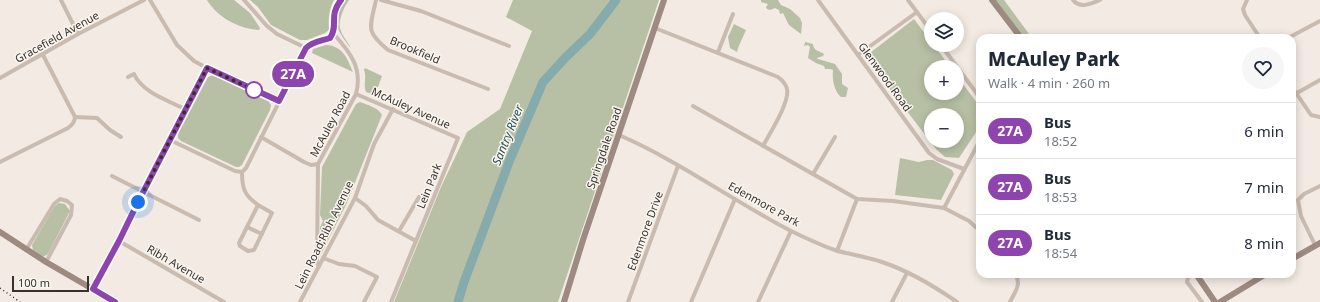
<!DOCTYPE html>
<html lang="en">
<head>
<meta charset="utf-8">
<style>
	body { margin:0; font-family:"Noto Sans",sans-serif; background:#f6f6f7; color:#1f2937; height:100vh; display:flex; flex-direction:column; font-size:15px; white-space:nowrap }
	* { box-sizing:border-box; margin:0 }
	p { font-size:13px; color:#747a83 }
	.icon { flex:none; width:22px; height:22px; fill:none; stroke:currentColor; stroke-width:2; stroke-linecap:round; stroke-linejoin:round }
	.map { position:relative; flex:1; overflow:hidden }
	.sheet { position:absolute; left:976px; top:34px; width:320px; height:244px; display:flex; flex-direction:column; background:#fff; border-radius:12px; box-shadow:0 2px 10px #0003 }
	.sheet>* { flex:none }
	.badge { padding:0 8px; border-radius:13px; font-size:14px; line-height:26px }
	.controls { position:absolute; left:924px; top:12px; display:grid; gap:8px }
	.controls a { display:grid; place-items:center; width:40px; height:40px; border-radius:50%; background:#fff; box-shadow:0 2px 10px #0003; font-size:20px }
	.scale { position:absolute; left:12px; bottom:10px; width:77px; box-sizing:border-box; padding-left:4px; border:2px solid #39302d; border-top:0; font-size:11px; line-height:14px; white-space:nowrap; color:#39302d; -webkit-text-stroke:3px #f9f5ef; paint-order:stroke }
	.you { position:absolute; width:20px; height:20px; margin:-10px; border:3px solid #fff; border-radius:50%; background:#1a73e8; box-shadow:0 0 0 6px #1a73e833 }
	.map>.badge { position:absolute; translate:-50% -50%; box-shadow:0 0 0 2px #fff }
	.round { display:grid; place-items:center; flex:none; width:42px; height:42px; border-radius:21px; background:#f6f6f7 }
	.headline { display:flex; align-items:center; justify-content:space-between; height:68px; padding:0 12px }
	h1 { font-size:19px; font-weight:800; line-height:30px }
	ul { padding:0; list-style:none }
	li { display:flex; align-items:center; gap:12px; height:56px; padding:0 12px; border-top:1px solid #e0e1e3 }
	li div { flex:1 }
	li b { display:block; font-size:15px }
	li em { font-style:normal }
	li .badge { min-width:44px; font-weight:700; text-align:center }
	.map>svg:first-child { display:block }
</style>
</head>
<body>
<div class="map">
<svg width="1320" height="302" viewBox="0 0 1320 302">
	<rect width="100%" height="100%" fill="#f2eae3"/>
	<g fill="#b7c0a4" fill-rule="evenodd">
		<path d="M207,0H234L250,13L260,28L259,30C239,29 217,17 207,0Z"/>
		<path d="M250,0H334C329,9 328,19 329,30L325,33L307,40H300L271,25L258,7Z"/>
		<path d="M345,0H349C344,7 337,22 341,31C343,37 348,42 351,48C338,33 329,18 345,0Z"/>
		<path d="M513,0H659L558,302H394L441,187L467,132L500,109L532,31L506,17Z"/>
		<path d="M761,0H778L781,5L790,9L800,18L802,23L801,34L789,25L783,13L780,14L779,10L775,8L770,10L767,9L766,7L768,4L761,2Z"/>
		<path d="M992,0H1004L1032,38H1021Z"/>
		<path d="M914,19L931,42V45H934L950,67H931V93H957V76L980,107V126L959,158L945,157L936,149L870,63L866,56ZM931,115H957V141H931Z"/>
		<path d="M734,24L746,30L738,48L737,52L730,48L728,37Z"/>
		<path d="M805,42L813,44C813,51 820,51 824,54L823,56L817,58L818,59L835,64L842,74V84L848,88L846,97H841C834,91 832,79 833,70L830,69H825L824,66L816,63L808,58L810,47L808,45L804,46Z"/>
		<path d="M326,45C343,46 347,58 353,72L312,53L313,49Z"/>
		<path d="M365,68L382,76L375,95L366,92C363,85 367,77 364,70Z"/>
		<path d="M213,75L268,101L271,105L270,110L242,165L239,167H236L181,141L178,138V134L208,77Z"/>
		<path d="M360,102C367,105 378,107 382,115L346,205L320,256V227L323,221L320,215L322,167L356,104Z"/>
		<path d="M900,158L919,162L927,160H933L952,170L954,174L941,200L895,195Z"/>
		<path d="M59,203L65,204L70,211L48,254L43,257L33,250L32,245L54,207Z"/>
	</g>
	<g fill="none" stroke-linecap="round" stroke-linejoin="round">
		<path stroke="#85abac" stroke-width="9" d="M458,302L464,282L509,162L543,82L565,58L590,34L616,0"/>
		<g stroke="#c9bbb0" stroke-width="4">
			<path d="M61,0L78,34"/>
			<path d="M150,0L177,45L194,61L207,68L279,101"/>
			<path d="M244,0L267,26L277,34L306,48"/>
			<path d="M376,0C370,28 365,31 388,50L488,89"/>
			<path d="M381,0L421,11L509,46"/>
			<path d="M818,0L929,153L937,159L964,169"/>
			<path d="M908,0L931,31"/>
			<path d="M1073,0C1080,9 1090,4 1100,0"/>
			<path d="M1247,0L1243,9L1245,15L1260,38"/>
			<path d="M655,28L778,77C782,80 786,84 787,89C790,102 770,133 763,146"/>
			<path d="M1174,38H1178"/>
			<path d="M1288,38L1320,21"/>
			<path d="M941,45L980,98"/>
			<path d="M718,52L733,14"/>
			<path d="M858,55L917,12"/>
			<path d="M128,77L134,74C143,93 167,100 185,109"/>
			<path d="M0,78L78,34L144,0"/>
			<path d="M1292,87L1311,115L1320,117"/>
			<path d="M1297,93L1320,80"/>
			<path d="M356,94L458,138L391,302"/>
			<path d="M693,106L857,199L893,201L944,208L969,221L980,231"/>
			<path d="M75,117L97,118L110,130L121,137"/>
			<path d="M619,135C679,161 733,201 791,231C806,238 822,246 838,251C853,255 868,257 882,262C909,271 934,286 957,302"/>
			<path d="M261,137L304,162L311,165L318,164"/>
			<path d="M170,140L235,171L242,172"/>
			<path d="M0,162L68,128C72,125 75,122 75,117L43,55"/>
			<path d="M813,174L835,137"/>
			<path d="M112,176L199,220"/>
			<path d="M355,198L366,206L378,220L416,241"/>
			<path d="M258,205L272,213L254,250L248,251L240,246L239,243L258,205C244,195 242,188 242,172L246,168L306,48C313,41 321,41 330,38C339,25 328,16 341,0"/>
			<path d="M944,208L980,140"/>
			<path d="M247,227L262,234"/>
			<path d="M399,231L419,197"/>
			<path d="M119,241L224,302"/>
			<path d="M1315,245L1301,216L1298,200L1304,194L1320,186"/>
			<path d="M26,250L54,204L60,199L67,201L72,205L71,215L46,262"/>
			<path d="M837,251L857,199"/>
			<path d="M323,258L339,264L355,266L377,277L364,302"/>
			<path d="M319,266L317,263L318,164L356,94C363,68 350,52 333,33"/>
			<path d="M1192,274L1188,278L1187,282L1202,302"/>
			<path d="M93,289L119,241L143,191L207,68"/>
			<path d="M300,302L355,198L374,144L393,109"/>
			<path d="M628,302L678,166"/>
			<path d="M691,302L735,199"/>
			<path d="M758,302L791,231"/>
			<path d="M892,302L907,273"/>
			<path d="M1010,302C1015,292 1022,284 1015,274"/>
		</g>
		<g stroke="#9d8a81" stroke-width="6">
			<path d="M992,0L1021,38"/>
			<path d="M0,232L46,262L115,302"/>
			<path d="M1292,259L1320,243"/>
			<path d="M1196,274L1215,302"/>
			<path d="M564,302L583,240L664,0"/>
			<path d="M1220,302L1266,274"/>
		</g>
		<path stroke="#39302d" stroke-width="1.5" stroke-dasharray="1 3" stroke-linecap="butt" d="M0,288L20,302"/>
	</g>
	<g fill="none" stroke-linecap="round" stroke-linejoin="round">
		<g stroke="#fff" stroke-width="9">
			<path id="line" d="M115,302L93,289L119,241L138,202L207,68L279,101L306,48C313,41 322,41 330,38C339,25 328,16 341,0"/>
		</g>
		<use href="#line" stroke="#8e44ad" stroke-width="6"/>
		<path stroke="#39302d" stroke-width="4" stroke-dasharray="0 7.2" d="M138,202L207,68L254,90"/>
	</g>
	<circle fill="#fff" stroke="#8e44ad" stroke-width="2" cx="254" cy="90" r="8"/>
	<g text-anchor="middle" stroke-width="3" stroke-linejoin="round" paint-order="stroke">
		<g font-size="11" fill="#39302d" stroke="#f9f5ef">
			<text transform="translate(57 37) rotate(-29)" y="4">Gracefield Avenue</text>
			<text transform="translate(415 50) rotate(23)" y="4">Brookfield</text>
			<text transform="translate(885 77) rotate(54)" y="4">Glenwood Road</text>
			<text transform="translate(411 108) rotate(24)" y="4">McAuley Avenue</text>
			<text transform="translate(330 124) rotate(-62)" y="4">McAuley Road</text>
			<text transform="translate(604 148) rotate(-71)" y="4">Springdale Road</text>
			<text transform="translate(429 186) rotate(-68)" y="4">Lein Park</text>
			<text transform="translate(764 204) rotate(29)" y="4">Edenmore Park</text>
			<text transform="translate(645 231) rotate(-70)" y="4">Edenmore Drive</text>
			<text transform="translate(324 235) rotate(-64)" y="4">Lein Road;Ribh Avenue</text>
			<text transform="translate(176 264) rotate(30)" y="4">Ribh Avenue</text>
		</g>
		<g font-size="12" font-style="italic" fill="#275556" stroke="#f9f5ef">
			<text transform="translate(508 135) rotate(-68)" y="4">Santry River</text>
		</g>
	</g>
</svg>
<div class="controls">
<a><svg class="icon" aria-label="layers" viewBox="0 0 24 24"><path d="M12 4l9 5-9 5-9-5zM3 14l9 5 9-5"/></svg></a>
<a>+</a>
<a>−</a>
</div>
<div class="scale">100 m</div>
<div class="you" style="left:138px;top:202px"></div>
<b class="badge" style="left:293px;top:74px;background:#8e44ad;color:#fff">27A</b>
<section class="sheet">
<div class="headline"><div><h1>McAuley Park</h1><p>Walk · 4 min · 260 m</p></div><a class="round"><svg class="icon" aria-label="heart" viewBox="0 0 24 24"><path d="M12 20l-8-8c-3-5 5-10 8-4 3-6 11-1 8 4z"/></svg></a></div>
<ul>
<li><span class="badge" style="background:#8e44ad;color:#fff">27A</span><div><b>Bus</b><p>18:52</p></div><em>6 min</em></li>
<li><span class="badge" style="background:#8e44ad;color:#fff">27A</span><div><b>Bus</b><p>18:53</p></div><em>7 min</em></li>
<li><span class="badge" style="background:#8e44ad;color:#fff">27A</span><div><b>Bus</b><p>18:54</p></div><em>8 min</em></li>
</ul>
</section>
</div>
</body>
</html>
